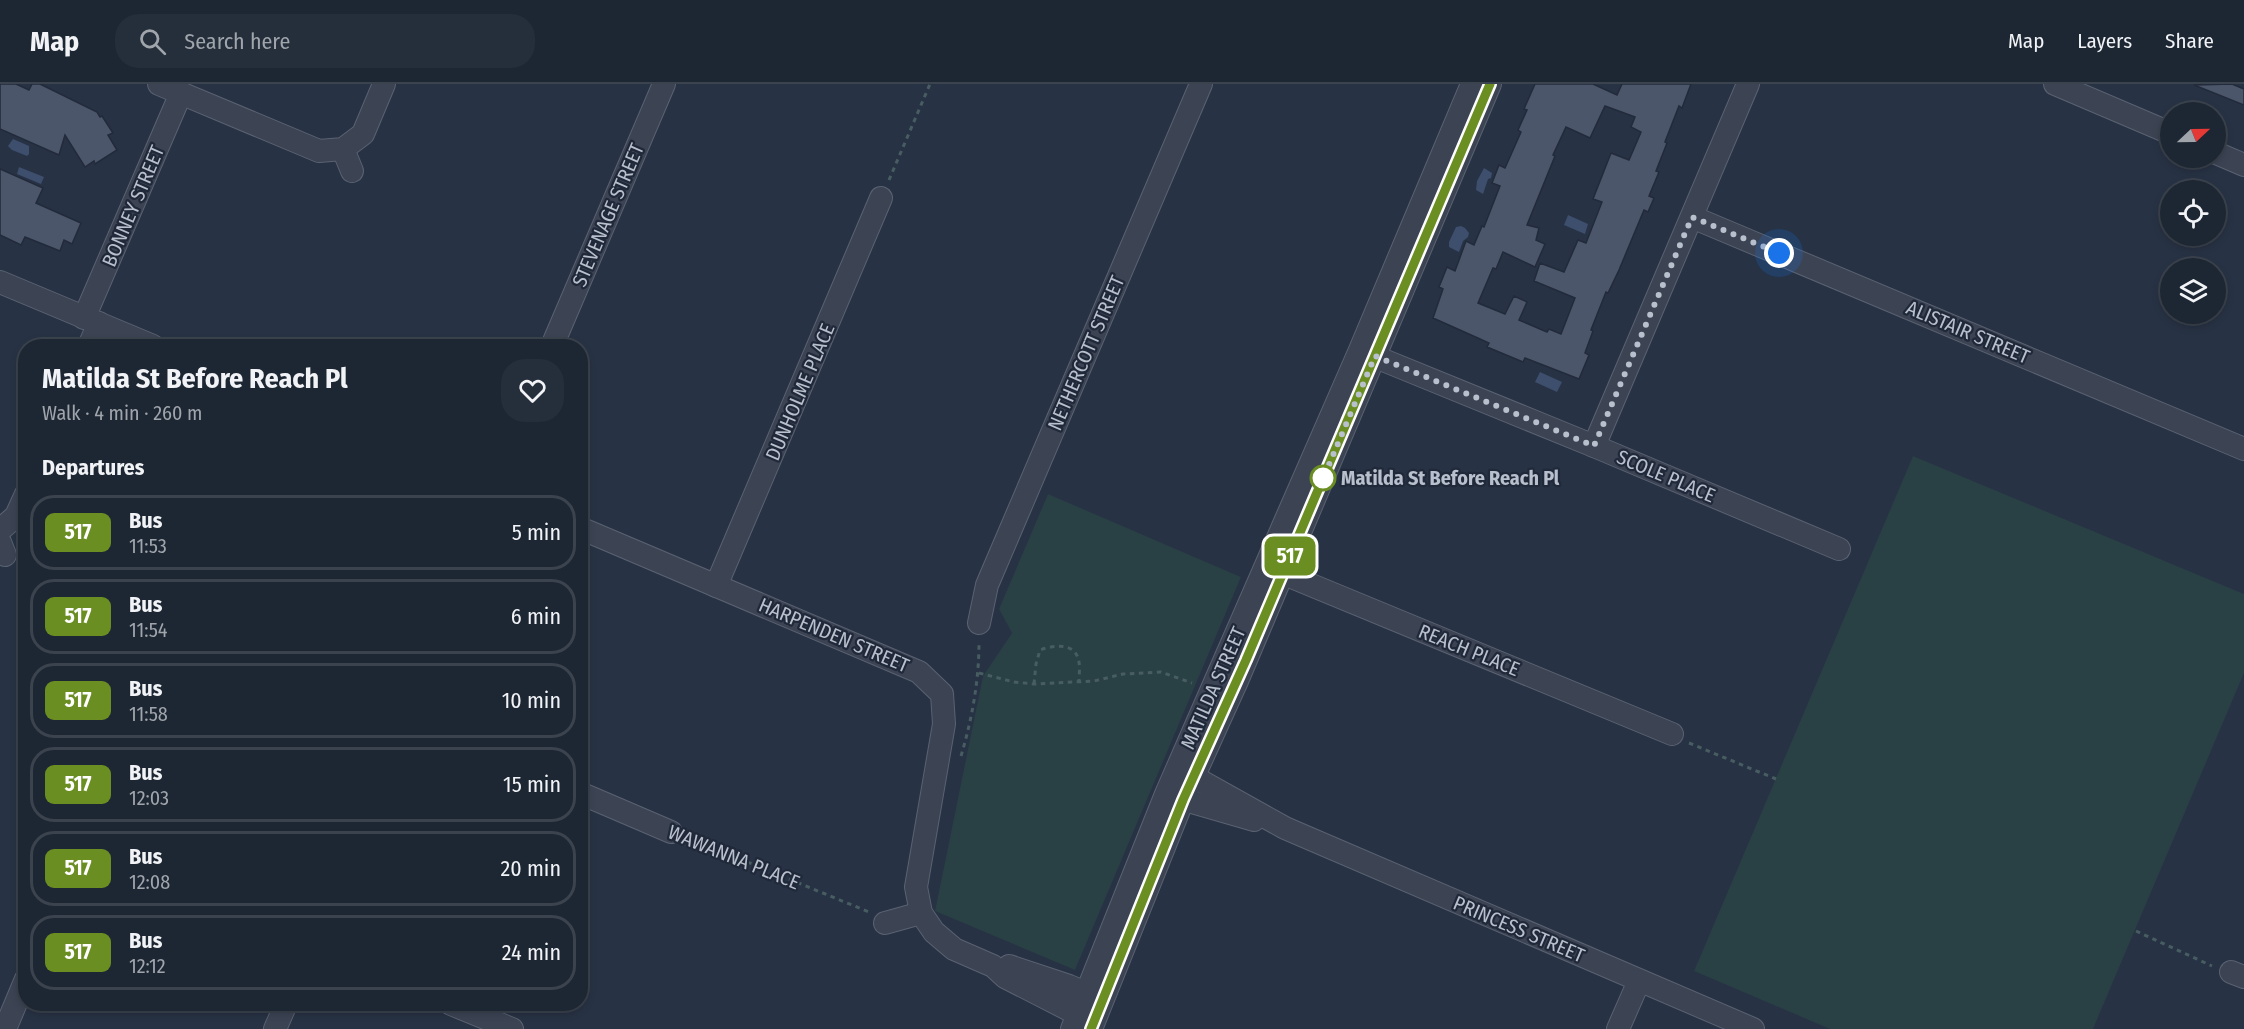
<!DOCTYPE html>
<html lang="en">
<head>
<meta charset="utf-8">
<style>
	body { margin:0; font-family:"Fira Sans Condensed",sans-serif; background:#252e3b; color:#f1f3f6; height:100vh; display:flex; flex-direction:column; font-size:22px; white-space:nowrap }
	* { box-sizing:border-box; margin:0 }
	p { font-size:20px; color:#a0a5ac }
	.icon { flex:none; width:33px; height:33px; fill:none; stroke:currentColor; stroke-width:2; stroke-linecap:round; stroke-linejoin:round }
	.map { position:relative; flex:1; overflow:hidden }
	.drawer { position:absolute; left:18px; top:255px; width:570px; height:672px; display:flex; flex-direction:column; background:#1d2633; border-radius:24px; box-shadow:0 3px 9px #0003,0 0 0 2px #3b434e }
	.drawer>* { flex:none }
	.badge { padding:0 12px; border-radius:9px; font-size:21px; line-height:39px }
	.needle { width:39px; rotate:68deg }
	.controls { position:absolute; left:2160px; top:18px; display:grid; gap:12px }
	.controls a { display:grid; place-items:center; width:66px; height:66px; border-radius:50%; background:#1d2633; box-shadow:0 3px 9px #0003,0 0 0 2px #3b434e; font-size:30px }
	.you { position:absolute; width:30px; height:30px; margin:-15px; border:4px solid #fff; border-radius:50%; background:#1a73e8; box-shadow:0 0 0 9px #1a73e833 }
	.map>.badge { position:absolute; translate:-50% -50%; box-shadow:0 0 0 3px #fff }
	h2 { padding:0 24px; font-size:22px; line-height:54px }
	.round { display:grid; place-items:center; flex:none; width:63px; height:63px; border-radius:24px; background:#252e3b }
	.overview { display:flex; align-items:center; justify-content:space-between; height:102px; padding:0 24px }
	h1 { font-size:28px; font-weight:700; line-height:45px }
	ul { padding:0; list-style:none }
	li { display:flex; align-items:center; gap:18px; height:75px; margin:0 12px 9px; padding:0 12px; border:3px solid #3b434e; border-radius:24px }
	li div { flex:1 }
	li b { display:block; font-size:22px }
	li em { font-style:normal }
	li .badge { min-width:66px; font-weight:700; text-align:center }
	header { display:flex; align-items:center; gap:36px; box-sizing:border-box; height:84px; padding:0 30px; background:#1d2633; border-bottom:2px solid #3b434e }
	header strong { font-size:28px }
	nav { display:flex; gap:33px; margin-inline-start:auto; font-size:21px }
	.search { width:420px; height:54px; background:#252e3b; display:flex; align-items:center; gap:15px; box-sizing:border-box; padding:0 21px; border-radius:24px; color:#a0a5ac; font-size:22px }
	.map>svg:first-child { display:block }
</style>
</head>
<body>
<header>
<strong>Map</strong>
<div class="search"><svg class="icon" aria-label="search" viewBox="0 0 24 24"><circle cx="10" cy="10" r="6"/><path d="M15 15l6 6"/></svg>Search here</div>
<nav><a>Map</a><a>Layers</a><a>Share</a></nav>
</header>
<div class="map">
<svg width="2244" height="945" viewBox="0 0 2244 945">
	<rect width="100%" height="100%" fill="#273244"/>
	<g fill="#294045">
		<path d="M1913,372L2244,510V589L2093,945H1830L1694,887Z"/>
		<path d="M1048,410L1241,493L1075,886L935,827L983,592L1012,549L999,525Z"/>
	</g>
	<g fill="#3e4e6d">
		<path d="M13,55L29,62V70L27,72L12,66L8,62Z"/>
		<path d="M19,83L44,93L41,100L17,90Z"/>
		<path d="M1484,84L1492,89L1491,94L1488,95L1483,110L1476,106L1477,97Z"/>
		<path d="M1568,131L1588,140L1585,150L1564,141Z"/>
		<path d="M1461,142L1465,144L1469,149L1468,153L1463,157L1459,168L1449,163V158L1456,143Z"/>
		<path d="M1540,288L1562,298L1557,308L1535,298Z"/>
	</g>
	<g fill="#4b566a" stroke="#222b3b" stroke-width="1.5" fill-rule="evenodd">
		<path d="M0,0H16L29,6L32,0H40L97,28L100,33L102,32L113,49L108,51L117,66L95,80L94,77L85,83L65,51L59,71L0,45Z"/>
		<path d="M1535,0H1593L1617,11L1622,0H1691L1682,24L1679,22L1665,58L1667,59L1656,87L1659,88L1649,112L1654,114L1648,128L1644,126L1619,186L1608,209L1606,208L1591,246L1593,247L1585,269L1589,271L1579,295L1525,274L1523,278L1487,263L1489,259L1480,255L1433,234L1443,205L1439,203L1447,183L1455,187L1466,157L1474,161L1482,142L1484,143L1500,102L1492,99L1499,81L1505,84L1521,48L1518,46L1527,26L1524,25ZM1605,22L1635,33L1631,43L1641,48L1629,76L1611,69L1593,115L1602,118L1586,159L1578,156L1564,188L1540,179L1534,197L1575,214L1561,250L1549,245L1547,248L1519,236L1527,218L1514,212L1505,230L1478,219L1493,184L1496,185L1503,168L1535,183L1545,160L1536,156L1539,144L1527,141L1555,72L1553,71L1566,43L1590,54Z"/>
		<path d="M2232,0L2244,5V21L2194,1Z"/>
		<path d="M0,85L43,104L36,119L81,139L72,160L64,156L60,167L25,153L21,161L0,151Z"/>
	</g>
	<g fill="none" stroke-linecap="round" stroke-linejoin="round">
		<g stroke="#5a6271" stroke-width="24">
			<g id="minor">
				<path d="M159,0L319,67L343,65L363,50L384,0"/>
				<path d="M2055,0L2170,49"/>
				<path d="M343,65L352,87"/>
				<path d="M2216,69L2244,81"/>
				<path d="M1692,133L2244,365"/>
				<path d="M0,198L153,262"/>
				<path d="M84,234L181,9"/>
				<path d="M89,262L99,239"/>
				<path d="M552,262L664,0"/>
				<path d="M1361,267L1594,362L1839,465"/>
				<path d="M1594,362L1748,0"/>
				<path d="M580,444L919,588L942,610L944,640L916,803L921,829L934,848L954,865L993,882L1005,893L1091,937"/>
				<path d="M0,446L16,432L26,410"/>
				<path d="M0,458L5,471"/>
				<path d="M1270,484L1672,650"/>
				<path d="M716,502L881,114"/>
				<path d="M979,539L987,501L1201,0"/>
				<path d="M1181,686L1285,744L1753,945"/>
				<path d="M580,709L671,748"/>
				<path d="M1171,712L1254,736"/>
				<path d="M885,839L921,829"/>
				<path d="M1009,882L1069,902L1100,915"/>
				<path d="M2231,888L2244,893"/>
				<path d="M451,920L512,945"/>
				<path d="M5,945L26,895"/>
				<path d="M275,945L286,920"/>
				<path d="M1072,945L1166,710L1360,266L1472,0"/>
				<path d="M1091,945L1183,716L1237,597L1490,0"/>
				<path d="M1618,945L1639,897"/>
			</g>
		</g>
		<g stroke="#485d61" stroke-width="3" stroke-dasharray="4.5 4.5" stroke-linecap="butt">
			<path d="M889,96L930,0"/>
			<path d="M979,589L1014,598L1034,600L1094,597L1123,590L1161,588L1192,599"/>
			<path d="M1034,600L1036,580L1040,566C1054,561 1076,558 1079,578C1080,584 1079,592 1079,598"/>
			<path d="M1689,659L1776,695"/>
			<path d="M961,672C972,635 979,597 979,558"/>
			<path d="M689,754L869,828"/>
			<path d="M2136,847L2212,882"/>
		</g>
		<use href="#minor" stroke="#3c4454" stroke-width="22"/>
	</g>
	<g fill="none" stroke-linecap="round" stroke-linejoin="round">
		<g stroke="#fff" stroke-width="14">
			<path id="line" d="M1091,945L1183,716L1246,576L1490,0"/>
		</g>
		<use href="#line" stroke="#6b8e23" stroke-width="9"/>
		<path stroke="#b9c0cd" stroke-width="6" stroke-dasharray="0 10.8" d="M1323,394L1320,402L1375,272L1594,362L1692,133L1779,169"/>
	</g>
	<circle fill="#fff" stroke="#6b8e23" stroke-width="3" cx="1323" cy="394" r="12"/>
	<g text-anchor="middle" stroke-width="4.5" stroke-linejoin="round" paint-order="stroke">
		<g font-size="20" fill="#b9c0cd" stroke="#202939">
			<text transform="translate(133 122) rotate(-67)" y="7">BONNEY STREET</text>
			<text transform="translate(608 131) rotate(-67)" y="7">STEVENAGE STREET</text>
			<text transform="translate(1968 248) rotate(23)" y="7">ALISTAIR STREET</text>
			<text transform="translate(1086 269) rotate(-67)" y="7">NETHERCOTT STREET</text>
			<text transform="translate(800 308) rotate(-67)" y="7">DUNHOLME PLACE</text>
			<text transform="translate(1666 392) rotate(23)" y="7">SCOLE PLACE</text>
			<text transform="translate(834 551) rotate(23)" y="7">HARPENDEN STREET</text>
			<text transform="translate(1469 566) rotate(22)" y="7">REACH PLACE</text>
			<text transform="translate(1213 604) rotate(-66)" y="7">MATILDA STREET</text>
			<text transform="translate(734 773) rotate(22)" y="7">WAWANNA PLACE</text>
			<text transform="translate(1519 845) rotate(23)" y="7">PRINCESS STREET</text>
		</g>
		<g font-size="20" font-weight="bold" fill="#b9c0cd" stroke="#202939" text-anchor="start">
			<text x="1341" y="401">Matilda St Before Reach Pl</text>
		</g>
	</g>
</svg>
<div class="controls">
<a><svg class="needle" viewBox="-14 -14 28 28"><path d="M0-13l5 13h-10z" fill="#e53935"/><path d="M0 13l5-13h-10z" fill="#a0a5ac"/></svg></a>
<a><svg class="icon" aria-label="locate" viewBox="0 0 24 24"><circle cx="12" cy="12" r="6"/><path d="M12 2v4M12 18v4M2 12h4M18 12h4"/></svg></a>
<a><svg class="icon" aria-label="layers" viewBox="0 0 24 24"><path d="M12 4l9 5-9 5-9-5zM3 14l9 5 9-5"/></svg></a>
</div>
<div class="you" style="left:1779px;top:169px"></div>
<b class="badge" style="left:1290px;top:472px;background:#6b8e23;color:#fff">517</b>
<section class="drawer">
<div class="overview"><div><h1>Matilda St Before Reach Pl</h1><p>Walk · 4 min · 260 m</p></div><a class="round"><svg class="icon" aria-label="heart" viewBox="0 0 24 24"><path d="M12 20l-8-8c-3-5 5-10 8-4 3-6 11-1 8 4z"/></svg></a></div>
<h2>Departures</h2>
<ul>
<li><span class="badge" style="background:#6b8e23;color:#fff">517</span><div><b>Bus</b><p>11:53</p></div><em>5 min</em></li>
<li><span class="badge" style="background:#6b8e23;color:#fff">517</span><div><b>Bus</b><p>11:54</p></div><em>6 min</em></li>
<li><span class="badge" style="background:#6b8e23;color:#fff">517</span><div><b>Bus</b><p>11:58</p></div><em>10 min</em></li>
<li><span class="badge" style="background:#6b8e23;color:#fff">517</span><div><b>Bus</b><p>12:03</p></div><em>15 min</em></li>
<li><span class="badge" style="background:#6b8e23;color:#fff">517</span><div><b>Bus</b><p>12:08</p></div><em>20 min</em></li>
<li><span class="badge" style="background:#6b8e23;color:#fff">517</span><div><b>Bus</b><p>12:12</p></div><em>24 min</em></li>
</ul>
</section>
</div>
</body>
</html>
